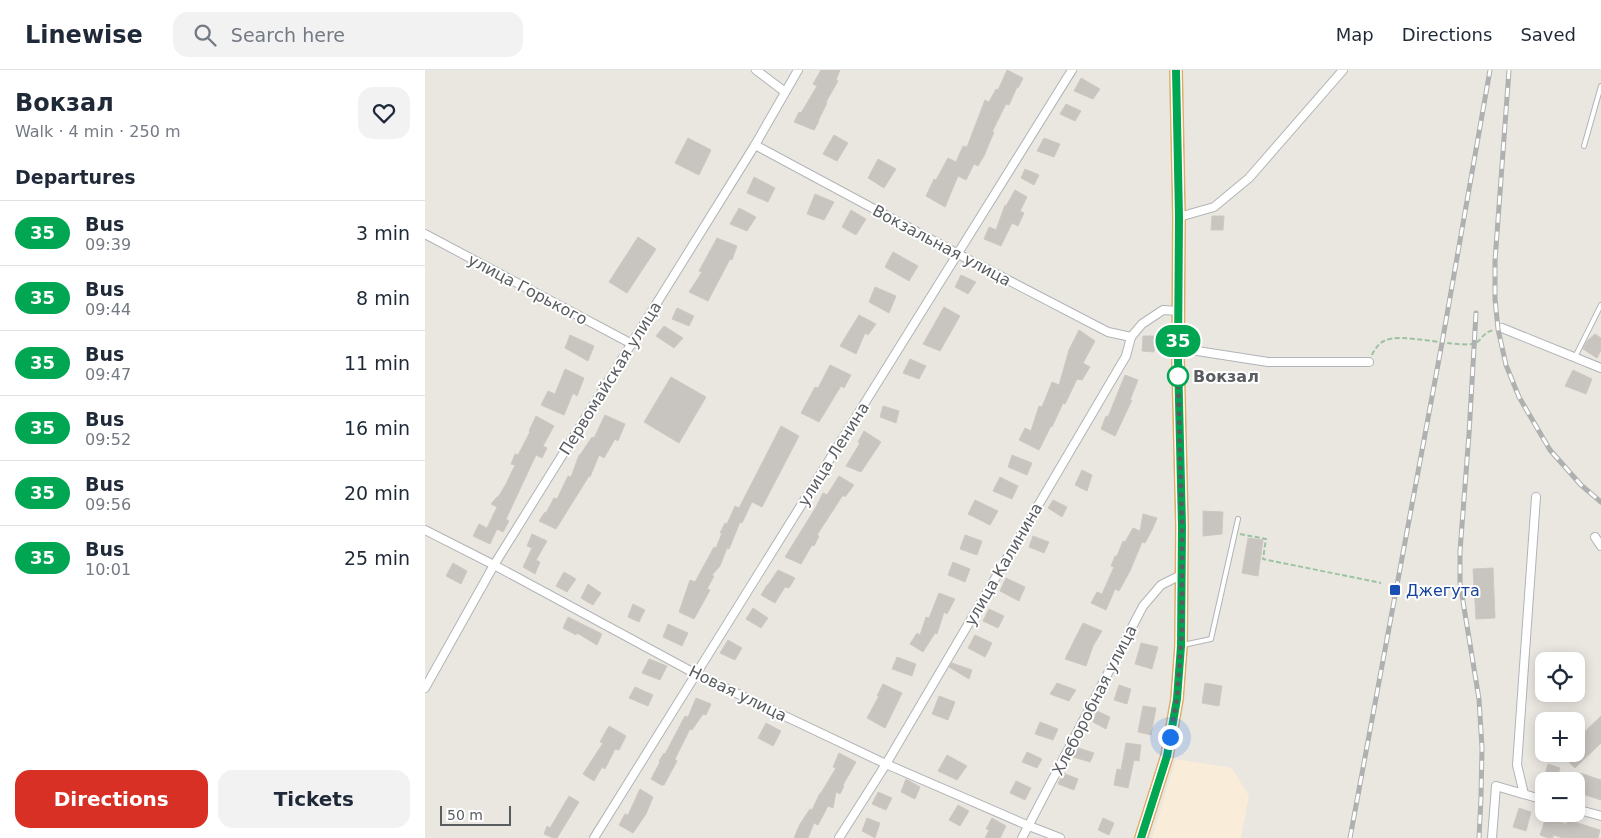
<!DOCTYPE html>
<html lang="en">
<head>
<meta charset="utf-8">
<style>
	body { margin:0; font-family:"DejaVu Sans",sans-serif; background:#f2f2f3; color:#1f2937; height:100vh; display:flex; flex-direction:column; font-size:19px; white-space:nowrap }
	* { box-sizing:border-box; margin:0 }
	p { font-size:16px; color:#747a83 }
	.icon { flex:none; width:28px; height:28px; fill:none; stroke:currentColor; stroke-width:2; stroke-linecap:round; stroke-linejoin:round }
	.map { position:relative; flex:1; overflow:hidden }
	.drawer { display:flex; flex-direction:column; background:#fff; width:425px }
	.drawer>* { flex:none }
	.badge { padding:0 10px; border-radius:16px; font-size:18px; line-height:32px }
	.tools { position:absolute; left:1110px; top:582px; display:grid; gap:10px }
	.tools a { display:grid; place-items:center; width:50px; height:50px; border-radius:10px; background:#fff; box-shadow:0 2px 12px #0003; font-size:25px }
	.scale { position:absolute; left:15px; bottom:12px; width:71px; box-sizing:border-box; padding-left:5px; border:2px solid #595d60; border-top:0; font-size:14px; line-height:18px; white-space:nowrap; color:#595d60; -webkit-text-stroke:4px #fff; paint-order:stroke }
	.you { position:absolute; width:25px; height:25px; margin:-12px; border:4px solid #fff; border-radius:50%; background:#1a73e8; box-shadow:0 0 0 8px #1a73e833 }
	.map>.badge { position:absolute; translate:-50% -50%; box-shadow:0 0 0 2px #fff }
	h2 { padding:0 15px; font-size:19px; line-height:45px }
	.round { display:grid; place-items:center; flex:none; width:52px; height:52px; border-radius:15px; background:#f2f2f3 }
	.headline { display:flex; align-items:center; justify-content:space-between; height:85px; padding:0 15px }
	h1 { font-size:24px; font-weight:700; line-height:38px }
	.primary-button { display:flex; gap:10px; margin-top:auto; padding:10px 15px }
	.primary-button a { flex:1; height:58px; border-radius:15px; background:#d93025; color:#fff; font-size:20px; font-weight:700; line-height:58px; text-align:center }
	.primary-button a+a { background:#f2f2f3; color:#1f2937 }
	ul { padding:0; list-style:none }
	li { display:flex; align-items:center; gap:15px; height:65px; padding:0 15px; border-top:1px solid #e0e1e3 }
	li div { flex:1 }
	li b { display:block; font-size:19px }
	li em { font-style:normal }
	li .badge { min-width:55px; font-weight:700; text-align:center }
	header { display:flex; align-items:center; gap:30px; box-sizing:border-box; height:70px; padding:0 25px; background:#fff; border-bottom:1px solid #e0e1e3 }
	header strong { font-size:24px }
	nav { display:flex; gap:28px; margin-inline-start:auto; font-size:18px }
	.search { width:350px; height:45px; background:#f2f2f3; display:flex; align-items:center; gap:12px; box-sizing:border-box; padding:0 18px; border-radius:15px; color:#747a83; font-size:19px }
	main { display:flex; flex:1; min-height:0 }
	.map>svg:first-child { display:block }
</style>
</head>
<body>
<header>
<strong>Linewise</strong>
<div class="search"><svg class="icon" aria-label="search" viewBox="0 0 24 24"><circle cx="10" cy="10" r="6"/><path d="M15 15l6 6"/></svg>Search here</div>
<nav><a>Map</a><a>Directions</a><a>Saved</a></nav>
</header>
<main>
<section class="drawer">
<div class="headline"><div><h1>Вокзал</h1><p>Walk · 4 min · 250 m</p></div><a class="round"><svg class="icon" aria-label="heart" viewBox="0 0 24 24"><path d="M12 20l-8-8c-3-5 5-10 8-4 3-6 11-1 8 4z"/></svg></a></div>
<h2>Departures</h2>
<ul>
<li><span class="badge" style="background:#00a651;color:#fff">35</span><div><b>Bus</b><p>09:39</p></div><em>3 min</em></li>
<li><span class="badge" style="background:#00a651;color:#fff">35</span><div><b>Bus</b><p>09:44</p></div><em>8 min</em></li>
<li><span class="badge" style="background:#00a651;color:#fff">35</span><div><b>Bus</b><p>09:47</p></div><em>11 min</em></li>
<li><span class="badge" style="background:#00a651;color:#fff">35</span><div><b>Bus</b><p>09:52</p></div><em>16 min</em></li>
<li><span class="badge" style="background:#00a651;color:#fff">35</span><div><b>Bus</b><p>09:56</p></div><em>20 min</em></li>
<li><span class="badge" style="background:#00a651;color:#fff">35</span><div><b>Bus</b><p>10:01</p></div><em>25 min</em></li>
</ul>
<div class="primary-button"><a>Directions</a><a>Tickets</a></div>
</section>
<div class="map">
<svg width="1176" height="768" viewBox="0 0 1176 768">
	<rect width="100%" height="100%" fill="#eae7e1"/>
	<path fill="#f9ecd8" d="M751,689L807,698L824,726L816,768H727Z"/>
	<g fill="#c8c4c0" stroke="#cec8c0">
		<path d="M396,0H415L411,10L413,11L401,32L402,33L393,51H394L389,60L369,52L374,42L376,43L392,16L388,14Z"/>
		<path d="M582,0L598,8L593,18L592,17L584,35L581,34L567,62H569L559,86L553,96L549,94L541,110L533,106L520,137L501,126L509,109L511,110L523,88L531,92L538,76L542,77L560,30L564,32L571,19L573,20Z"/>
		<path d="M656,8L675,19L668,29L649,21Z"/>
		<path d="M641,34L656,41L650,51L635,44Z"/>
		<path d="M409,65L423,73L412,91L398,84Z"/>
		<path d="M263,68L286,80L274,105L250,93Z"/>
		<path d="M619,68L635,74L629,87L612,81Z"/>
		<path d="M453,89L471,99L459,118L443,108Z"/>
		<path d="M600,99L614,105L609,115L596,108Z"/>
		<path d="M329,107L350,118L343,132L322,123Z"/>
		<path d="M590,120L602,127L595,141L599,143L593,156L587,153L576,176L559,169L564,157L571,160L580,135L581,136Z"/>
		<path d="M390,124L409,132L399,150L382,144Z"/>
		<path d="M314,138L331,147L322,161L305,154Z"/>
		<path d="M426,140L441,149L431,165L417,157Z"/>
		<path d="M787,146H799L798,160H786Z"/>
		<path d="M213,167L231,179L202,223L184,212Z"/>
		<path d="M292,168L312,176L307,190L305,189L283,231L264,222L277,202L274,201Z"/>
		<path d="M468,182L493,196L484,211L460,197Z"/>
		<path d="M536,205L551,212L543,224L530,217Z"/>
		<path d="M450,217L471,226L464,243L444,232Z"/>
		<path d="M519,237L535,246L515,281L498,274Z"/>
		<path d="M252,238L269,246L264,256L247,249Z"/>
		<path d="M434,245L451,254L443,265L440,263L431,284L415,276Z"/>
		<path d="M239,256L258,268L249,278L231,266Z"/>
		<path d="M654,260L670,271L658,293L665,297L657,310L652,309L640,334L638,333L627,357L626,356L614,380L594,370L600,358L606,361L614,336L617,337L627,312L634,315L644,280Z"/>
		<path d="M1170,264L1176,268V280L1172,288L1158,279L1162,271Z"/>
		<path d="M145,265L169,276L163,291L140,278Z"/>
		<path d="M718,266H730L729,282L717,281Z"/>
		<path d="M485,289L501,296L494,309L478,303Z"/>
		<path d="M405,295L426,305L419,318L416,316L394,352L376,343L390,317L393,318Z"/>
		<path d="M140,299L159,308L152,326L148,323L139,345L116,335L123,321L130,324Z"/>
		<path d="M1148,300L1167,309L1161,324L1140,316Z"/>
		<path d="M700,305L713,310L705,330H707L690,366L676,359L681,346L683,347Z"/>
		<path d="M246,307L281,327L254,373L219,352Z"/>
		<path d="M458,336L474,341L471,353L455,347Z"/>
		<path d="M180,345L200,354L193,371L190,369L179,388L174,385L165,407L164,406L131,459L114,451L120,442L121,443L129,428L132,429L143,406L146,407L154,385H155L167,367L169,368Z"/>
		<path d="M111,346L129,356L118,376L122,378L117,388L111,385L81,449L84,451L78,462L72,459L65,474L48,466L54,454L62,458L72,437L66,434L72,427H73L81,414L90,395L86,394L90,384L93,385L105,362L104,361Z"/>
		<path d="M356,356L374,366L337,437L327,432L317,453L315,452L304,479L302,478L295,496L287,505L289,506L282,519L285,520L269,549L254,542L265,510L270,512L289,477L291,478L297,463H295L300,453L302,454L310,436L314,438Z"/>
		<path d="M439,361L456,372L436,402L421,396L435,373L433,372Z"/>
		<path d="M587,385L607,393L602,405L583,397Z"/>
		<path d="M657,400L667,405L662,421L650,415Z"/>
		<path d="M414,406L429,415L420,427L418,425L392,465L394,466L389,476L387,475L376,494L360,487L391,437L398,423L402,425Z"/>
		<path d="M575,407L593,416L587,429L568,421Z"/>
		<path d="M550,430L573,441L565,455L543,444Z"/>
		<path d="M628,430L642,437L637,447L623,438Z"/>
		<path d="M778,441L798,442L797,464L778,466Z"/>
		<path d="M718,444L732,448L727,460L720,473L717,472L705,501L694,521L690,519L681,540L666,533L672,522L677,524L689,497L686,496L690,486H692L698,471L700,472L708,458L715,461Z"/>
		<path d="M107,464L122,471L111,490L115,492L110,504L98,497L107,478L102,476Z"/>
		<path d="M540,465L557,471L552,485L535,479Z"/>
		<path d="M608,466L624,472L619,483L604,477Z"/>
		<path d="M823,468L838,470L833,506L817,503Z"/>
		<path d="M528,492L545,499L540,512L523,505Z"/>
		<path d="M28,493L42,501L36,514L21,506Z"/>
		<path d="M1068,498L1070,548L1051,549L1048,499Z"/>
		<path d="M353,500L370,508L364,518L360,517L350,533L336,525L342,515H343Z"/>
		<path d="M139,502L151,509L142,522L131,516Z"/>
		<path d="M581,508L600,517L594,531L575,521Z"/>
		<path d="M163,514L176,523L168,535L156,528Z"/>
		<path d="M514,523L530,529L522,544L519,542L512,564L510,563L498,582L485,574L492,563L495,565L501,547L504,548Z"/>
		<path d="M208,534L220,540L214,552L203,547Z"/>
		<path d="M328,538L343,548L336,558L321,549Z"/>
		<path d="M564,539L579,546L573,558L558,551Z"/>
		<path d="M143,547L177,564L172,575L152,563L151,565L138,558Z"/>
		<path d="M658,553L677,561L668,576L661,596L640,589Z"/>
		<path d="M243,554L263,563L257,576L238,567Z"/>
		<path d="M550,565L567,573L560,587L543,578Z"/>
		<path d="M303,570L317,578L310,590L295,583Z"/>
		<path d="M716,573L733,577L727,599L710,594Z"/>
		<path d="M472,587L491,594L487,606L467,599Z"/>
		<path d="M224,589L242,596L235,610L217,603Z"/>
		<path d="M527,593L547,600L544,609L524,597Z"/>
		<path d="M632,613L651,620L644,631L625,624Z"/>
		<path d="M780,613L797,616L794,636L777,633Z"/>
		<path d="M458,614L477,623L460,658L442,648L454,626H452Z"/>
		<path d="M694,615L706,619L702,634L689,630Z"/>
		<path d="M210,617L228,625L223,636L204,628Z"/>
		<path d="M514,626L530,632L523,650L507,644Z"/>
		<path d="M271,628L286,634L281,645L278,644L267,660L265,659L250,689L252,691L239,715H236L226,709L235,692L234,691L239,683L240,684L260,646L263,647Z"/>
		<path d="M718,636L731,638L726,665L713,662Z"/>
		<path d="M672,641L685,647L681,659L668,652Z"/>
		<path d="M1176,646V673L1150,698L1136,684H1151V670Z"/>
		<path d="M615,652L633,659L628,670L610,664Z"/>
		<path d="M341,653L356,661L348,676L333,668Z"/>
		<path d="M184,656L201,666L194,680L190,679L180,699L177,697L169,711L158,704L178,673L175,672Z"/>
		<path d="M701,673L716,675L714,691L709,690L703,718L689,715L692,699L696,700Z"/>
		<path d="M651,677L669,683L665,692L648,687Z"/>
		<path d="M602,682L617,689L612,698L597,692Z"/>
		<path d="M414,683L431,692L418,715L419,716L415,724L411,722L408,738L403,736L393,755L389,753L383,768H369L375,754L385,739L387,740L395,723H396L411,698L408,697Z"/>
		<path d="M522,685L542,696L532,710L513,701Z"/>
		<path d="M1123,694L1135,698L1131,711H1118Z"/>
		<path d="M638,703L653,709L649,720L633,714Z"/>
		<path d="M1151,703L1157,705L1155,703L1176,710V730L1151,722Z"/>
		<path d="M481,709L495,717L490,729L476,722Z"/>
		<path d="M591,711L606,718L600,730L585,723Z"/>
		<path d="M215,719L228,727L221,744L208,763L194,755L200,744L203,745Z"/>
		<path d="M453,722L467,728L461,740L447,734Z"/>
		<path d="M144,726L154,732L132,768H128L119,764L122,756L125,758Z"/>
		<path d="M533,735L544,741L535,756L524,750Z"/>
		<path d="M1094,738L1106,742L1101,761L1088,757Z"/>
		<path d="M1121,747L1141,754L1143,750L1175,760L1173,768H1138L1128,765V768H1123L1115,765Z"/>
		<path d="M442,748L455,753L450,768L437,761Z"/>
		<path d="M567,748L581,756L575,768H560L564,760L561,759Z"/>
		<path d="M678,748L689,753L684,765L673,760Z"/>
	</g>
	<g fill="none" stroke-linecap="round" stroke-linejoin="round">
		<g stroke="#b1b4b7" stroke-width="6">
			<g id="lane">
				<path d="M1159,76L1176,16"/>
				<path d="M1150,287L1176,235"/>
				<path d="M758,575L786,569L813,449"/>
			</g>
		</g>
		<g stroke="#b1b4b7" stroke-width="10">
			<g id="street">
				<path d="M331,0L360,22"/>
				<path d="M330,75L533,184L683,262L706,267"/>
				<path d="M754,147L789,137L824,108L918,0"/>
				<path d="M0,164L207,274"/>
				<path d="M1077,258L1176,298"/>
				<path d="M753,278L843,292H944"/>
				<path d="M0,460L69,495L271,604L461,694L604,756L635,768"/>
				<path d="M1170,467L1176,476"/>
				<path d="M0,618L69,495L330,75L373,0"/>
				<path d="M1099,724L1092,695L1111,427"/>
				<path d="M1151,739L1176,746"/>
				<path d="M169,768L647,0"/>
				<path d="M414,768L461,694L701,286L706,267L717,254L738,240L754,241"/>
				<path d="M597,768L718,536L736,515L756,505"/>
				<path d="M1067,768L1071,716L1119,730"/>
			</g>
		</g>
		<g stroke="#dfab66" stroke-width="14">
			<path id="primary" d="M716,768L742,686L752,629L756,576L757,456L753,289L754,147L751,0"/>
		</g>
		<g stroke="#9cc2a1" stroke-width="2" stroke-dasharray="5 2.5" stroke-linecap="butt">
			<path d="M947,285C949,280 954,273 959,271C976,262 1025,277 1047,274C1055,273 1056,266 1062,263C1062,262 1068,260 1069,260"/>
			<path d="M815,464L841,469L838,489L956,513"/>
		</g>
		<use href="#lane" stroke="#fff" stroke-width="4"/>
		<use href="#street" stroke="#fff" stroke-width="8"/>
		<use href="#primary" stroke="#f4deac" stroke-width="11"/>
		<g stroke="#afb0b0" stroke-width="5">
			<g id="rail">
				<path d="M1084,0L1070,191V229L1073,259L1081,295L1094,327L1125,380L1156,415L1176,432"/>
				<path d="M1051,243L1044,364L1035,481V513L1054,629L1057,678L1056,727L1054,768"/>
				<path d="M925,768L1017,273L1065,0"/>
			</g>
		</g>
		<use href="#rail" stroke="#fff" stroke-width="3" stroke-dasharray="9" stroke-linecap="butt"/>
	</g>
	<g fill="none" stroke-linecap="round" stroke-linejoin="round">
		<g stroke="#fff" stroke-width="11">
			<path id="line" d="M716,768L742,686L752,629L756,576L757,456L753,289L754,147L751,0"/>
		</g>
		<use href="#line" stroke="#00a651" stroke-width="8"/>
		<path stroke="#595d60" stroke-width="5" stroke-dasharray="0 9" d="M745,667L752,629L757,561V456L753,306"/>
	</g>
	<circle fill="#fff" stroke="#00a651" stroke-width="2.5" cx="753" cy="306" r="10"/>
	<rect fill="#1a4fb4" stroke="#fff" stroke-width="2" x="964" y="514" width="12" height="12" rx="2.5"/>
	<g text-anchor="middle" stroke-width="4" stroke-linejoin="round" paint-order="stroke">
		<g font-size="16" fill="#595d60" stroke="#fff">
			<text transform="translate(517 175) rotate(28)" y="6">Вокзальная улица</text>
			<text transform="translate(103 219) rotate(28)" y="6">улица Горького</text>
			<text transform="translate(185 308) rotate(-58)" y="6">Первомайская улица</text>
			<text transform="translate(408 384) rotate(-58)" y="6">улица Ленина</text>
			<text transform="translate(578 494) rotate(-60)" y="6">улица Калинина</text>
			<text transform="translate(313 623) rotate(26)" y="6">Новая улица</text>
			<text transform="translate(669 630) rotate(-63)" y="6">Хлеборобная улица</text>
		</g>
		<g font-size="16" font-weight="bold" fill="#595d60" stroke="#fff" text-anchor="start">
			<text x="768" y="312">Вокзал</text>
		</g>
		<g font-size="16" fill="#164399" stroke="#fff" text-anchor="start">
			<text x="981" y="526">Джегута</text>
		</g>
	</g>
</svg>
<div class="tools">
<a><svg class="icon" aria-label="locate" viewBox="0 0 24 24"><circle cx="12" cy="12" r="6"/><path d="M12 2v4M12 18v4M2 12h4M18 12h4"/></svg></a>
<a>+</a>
<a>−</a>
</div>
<div class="scale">50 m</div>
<div class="you" style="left:745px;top:667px"></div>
<b class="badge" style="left:753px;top:271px;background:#00a651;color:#fff">35</b>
</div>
</main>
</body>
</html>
